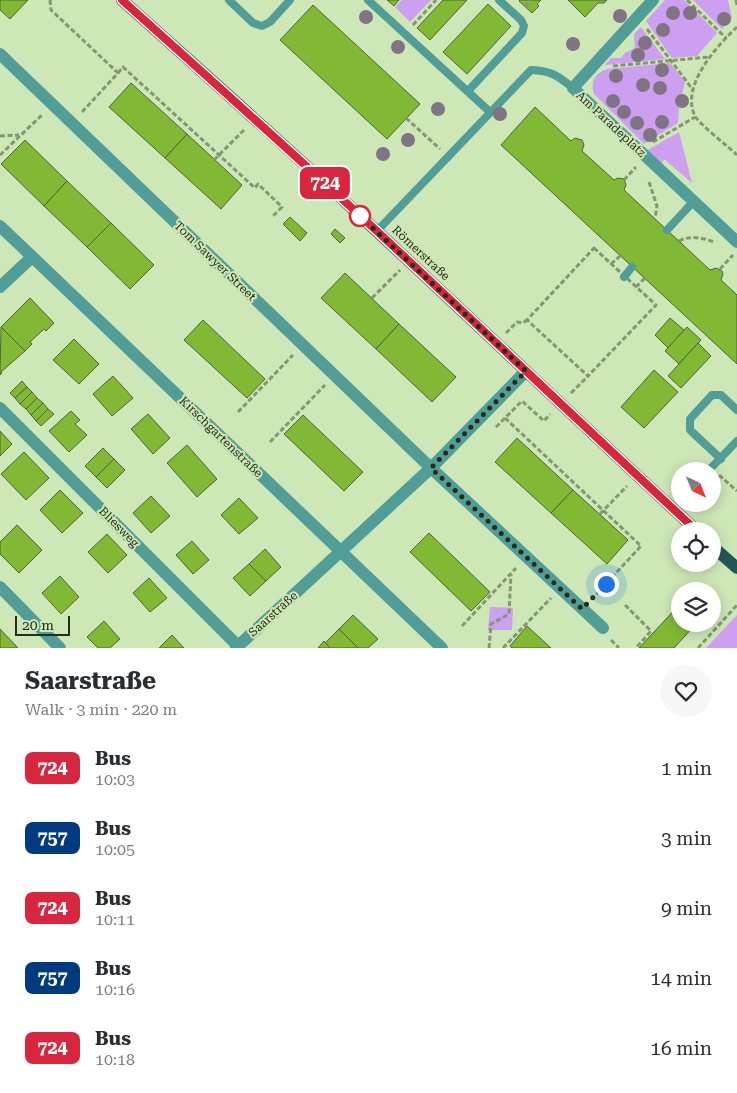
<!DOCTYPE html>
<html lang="en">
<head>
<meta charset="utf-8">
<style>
	body { margin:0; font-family:"Roboto Serif",serif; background:#f7f7f7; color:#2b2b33; height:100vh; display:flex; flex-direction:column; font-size:19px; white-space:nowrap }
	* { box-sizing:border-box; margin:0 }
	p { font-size:16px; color:#7c7c81 }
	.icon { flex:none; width:28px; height:28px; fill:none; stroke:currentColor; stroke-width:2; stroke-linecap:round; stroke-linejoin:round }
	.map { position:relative; height:648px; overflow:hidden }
	.details { display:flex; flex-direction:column; background:#fff; flex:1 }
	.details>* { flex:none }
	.badge { padding:0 10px; border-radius:8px; font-size:18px; line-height:32px }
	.needle { width:32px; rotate:137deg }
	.tools { position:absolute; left:671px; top:462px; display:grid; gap:10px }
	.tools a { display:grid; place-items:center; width:50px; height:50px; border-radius:50%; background:#fff; box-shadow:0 2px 12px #0003; font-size:25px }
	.scale { position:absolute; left:15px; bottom:12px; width:55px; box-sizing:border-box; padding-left:5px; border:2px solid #242d1a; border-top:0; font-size:14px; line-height:18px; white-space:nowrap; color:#242d1a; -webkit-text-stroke:4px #cee7b6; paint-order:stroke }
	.you { position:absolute; width:25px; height:25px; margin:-12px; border:4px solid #fff; border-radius:50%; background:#1a73e8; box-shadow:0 0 0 8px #1a73e833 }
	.map>.badge { position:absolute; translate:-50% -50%; box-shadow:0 0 0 2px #fff }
	.round { display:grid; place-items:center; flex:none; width:52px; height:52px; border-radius:26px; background:#f7f7f7 }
	.headline { display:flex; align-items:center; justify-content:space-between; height:85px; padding:0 25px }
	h1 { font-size:24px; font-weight:700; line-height:38px }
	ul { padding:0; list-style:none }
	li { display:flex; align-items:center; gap:15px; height:70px; padding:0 25px }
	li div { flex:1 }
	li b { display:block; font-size:19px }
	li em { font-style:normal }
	li .badge { min-width:55px; font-weight:700; text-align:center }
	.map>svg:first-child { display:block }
</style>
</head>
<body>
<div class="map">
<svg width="737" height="648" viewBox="0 0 737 648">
	<rect width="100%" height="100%" fill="#cee7b6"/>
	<g fill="#cd9ff0">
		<path d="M402,0H431L410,22L395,7Z"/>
		<path d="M665,0H684L717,33L697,56L672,58L646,21Z"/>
		<path d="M693,0H728L732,18L722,29Z"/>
		<path d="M641,27L665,59L605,65L611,58H621L625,53L635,48L634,34Z"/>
		<path d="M670,63L685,82L679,108L678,123L644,144L594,94C590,82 595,73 607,69Z"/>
		<path d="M679,132L692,183L664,159L660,167L644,152Z"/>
		<path d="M490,607L513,608L512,630H488Z"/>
		<path d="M737,615V648H706Z"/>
	</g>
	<g fill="#81b935" stroke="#4e6438">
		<path d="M0,0H28L10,19L0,10Z"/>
		<path d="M387,0H399L394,6Z"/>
		<path d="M443,0H467L430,40L417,28Z"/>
		<path d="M520,0H541L537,4L539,6L532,13L519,1Z"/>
		<path d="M568,0H607L604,3H598L585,17Z"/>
		<path d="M488,4L511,26L467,74L443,52Z"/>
		<path d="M313,5L420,104L387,139L280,40Z"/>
		<path d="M131,83L187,134L165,158L109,107Z"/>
		<path d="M535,107L571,141L575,138L582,140L584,145L582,151L614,180L618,178L624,179L626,185L624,190L710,270L716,268L722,271L723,274L721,280L737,295V364L501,145Z"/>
		<path d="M187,134L242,185L221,209L165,158Z"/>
		<path d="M25,140L67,181L44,206L1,164Z"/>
		<path d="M67,181L111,223L87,247L44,206Z"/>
		<path d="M290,217L307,233L300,241L283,224Z"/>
		<path d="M111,223L154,265L130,289L87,247Z"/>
		<path d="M335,229L345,238L340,243L331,234Z"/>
		<path d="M345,273L399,324L376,349L321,298Z"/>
		<path d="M30,298L54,323L46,331L44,329L30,342L32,344L25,351L1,327Z"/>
		<path d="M670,318L684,330L668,348L655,335Z"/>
		<path d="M203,320L265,379L247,398L184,340Z"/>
		<path d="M399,324L456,377L432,402L376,349Z"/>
		<path d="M1,327L25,351L1,372L2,373L0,375Z"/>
		<path d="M687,327L701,340L679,364L665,351Z"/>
		<path d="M74,339L99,364L79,384L53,360Z"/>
		<path d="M698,343L711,356L681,388L668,376Z"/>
		<path d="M654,370L678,392L644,428L621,407Z"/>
		<path d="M113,376L133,398L112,416L93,394Z"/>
		<path d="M22,381L27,387L15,398L10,393Z"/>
		<path d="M27,387L32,392L20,404L15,398Z"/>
		<path d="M32,392L37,398L26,409L20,404Z"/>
		<path d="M37,398L43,403L31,415L26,409Z"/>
		<path d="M43,403L48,409L36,421L31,415Z"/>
		<path d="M48,409L54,414L41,426L36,421Z"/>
		<path d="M71,411L80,420L75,424L87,435L69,452L49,431Z"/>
		<path d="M148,414L170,438L153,454L131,429Z"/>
		<path d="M303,415L363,472L344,491L284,434Z"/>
		<path d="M0,431L12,444L0,456Z"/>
		<path d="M517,438L573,490L551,513L495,462Z"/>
		<path d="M187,445L217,479L197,497L167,463Z"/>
		<path d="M103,448L114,459L96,477L85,466Z"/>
		<path d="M24,452L49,478L26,500L1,474Z"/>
		<path d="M114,459L125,470L107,488L96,477Z"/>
		<path d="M60,490L83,513L62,533L40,510Z"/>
		<path d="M573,490L628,540L607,564L551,513Z"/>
		<path d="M151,496L170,516L151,533L133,513Z"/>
		<path d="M239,498L258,518L239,534L221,515Z"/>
		<path d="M17,525L42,550L19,573L0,554V542Z"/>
		<path d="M429,533L490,592L471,611L410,552Z"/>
		<path d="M107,534L127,555L108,573L88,552Z"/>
		<path d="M192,541L209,560L193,574L176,555Z"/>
		<path d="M265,549L281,567L266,581L249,564Z"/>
		<path d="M249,564L266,581L250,596L233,578Z"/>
		<path d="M60,576L79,597L61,614L42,593Z"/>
		<path d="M149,578L167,598L150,612L133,593Z"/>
		<path d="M680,604V624H696L674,648H639Z"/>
		<path d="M353,615L378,639L368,648H358L339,629Z"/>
		<path d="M104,621L120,639L110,648H98L87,637Z"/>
		<path d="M527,626L551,648H512L510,646Z"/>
		<path d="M0,629L18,648H0Z"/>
		<path d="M339,629L358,648H330L325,643Z"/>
		<path d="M172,635L184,648H159Z"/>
		<path d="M324,641L330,648H318Z"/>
	</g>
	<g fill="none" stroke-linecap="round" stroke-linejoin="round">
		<g stroke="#849672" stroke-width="3" stroke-dasharray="5 2.5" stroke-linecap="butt">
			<path d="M50,0L51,10L118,73L82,112"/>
			<path d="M687,0L726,38"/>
			<path d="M736,0L737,5"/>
			<path d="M525,7L531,0"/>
			<path d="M413,25L436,0"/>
			<path d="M737,27C717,46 680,86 695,116C699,124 729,147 737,155"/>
			<path d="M647,29L693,90"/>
			<path d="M613,66L709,57"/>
			<path d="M118,73L123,67L255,188L258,184L282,207L272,217"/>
			<path d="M406,118L440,149"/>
			<path d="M0,136L19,135"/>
			<path d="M653,142L695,117"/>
			<path d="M0,155L43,114"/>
			<path d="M214,160L245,129"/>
			<path d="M624,180L636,167"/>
			<path d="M649,182L657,206L655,218"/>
			<path d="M679,241C690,235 703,238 714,242"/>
			<path d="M594,248L656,305L588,376L527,320Z"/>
			<path d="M611,264L620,256"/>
			<path d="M720,269L733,255"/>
			<path d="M636,287L645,278"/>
			<path d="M372,298L400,270"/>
			<path d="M506,333L517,322L523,323L527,320"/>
			<path d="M571,393L588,376"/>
			<path d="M238,412L293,355"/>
			<path d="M505,418L641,546L592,599"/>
			<path d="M496,427L522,401L544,421L550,414"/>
			<path d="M270,442L325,385"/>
			<path d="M719,475L737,491"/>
			<path d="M600,514L627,486"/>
			<path d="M625,605L651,631L636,648"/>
			<path d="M462,626L516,568"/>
			<path d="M611,640L619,648"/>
			<path d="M489,648L491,624L509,614L511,574"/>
			<path d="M503,648L551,598"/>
			<path d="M698,648L737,605"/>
		</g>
		<g stroke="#519d98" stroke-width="8">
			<path d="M229,0L253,23L262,26L270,22L290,0"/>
			<path d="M368,0L490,112"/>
			<path d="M468,91L522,33L524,26L521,20L499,0"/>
			<path d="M667,230L694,201"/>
			<path d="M377,231L531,70C551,71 557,75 573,88"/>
			<path d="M624,277L632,267"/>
			<path d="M721,459L690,430V419L712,395H721L737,410"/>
			<path d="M708,471L737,441"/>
		</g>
		<g stroke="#519d98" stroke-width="12">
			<path d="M653,0L573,88L737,242"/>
			<path d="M0,54L431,468L603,628"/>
			<path d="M0,226L442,648"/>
			<path d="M0,287L32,257"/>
			<path d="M0,408L238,646"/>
			<path d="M0,587L60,648"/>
			<path d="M236,648L431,468L526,371"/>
		</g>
		<g stroke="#215855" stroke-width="12">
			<path d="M122,0C200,70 278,139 355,211C470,317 582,425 697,531"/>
			<path d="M712,546L737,568"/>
		</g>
	</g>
	<g fill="#807383">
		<circle cx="673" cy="13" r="7"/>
		<circle cx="690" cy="13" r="7"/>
		<circle cx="620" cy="16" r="7"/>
		<circle cx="366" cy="17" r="7"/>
		<circle cx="724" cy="19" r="7"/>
		<circle cx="663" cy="30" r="7"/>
		<circle cx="645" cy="43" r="7"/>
		<circle cx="573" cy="44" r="7"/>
		<circle cx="398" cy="47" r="7"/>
		<circle cx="638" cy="55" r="7"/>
		<circle cx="662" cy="70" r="7"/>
		<circle cx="616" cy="76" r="7"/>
		<circle cx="643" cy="85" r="7"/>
		<circle cx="660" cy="88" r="7"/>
		<circle cx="613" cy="101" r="7"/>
		<circle cx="682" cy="101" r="7"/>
		<circle cx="438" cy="109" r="7"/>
		<circle cx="624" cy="112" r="7"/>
		<circle cx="500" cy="114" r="7"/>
		<circle cx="662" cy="122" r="7"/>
		<circle cx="637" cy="123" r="7"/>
		<circle cx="650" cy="135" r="7"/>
		<circle cx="408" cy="140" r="7"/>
		<circle cx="383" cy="154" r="7"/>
	</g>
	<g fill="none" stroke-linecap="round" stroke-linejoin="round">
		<g stroke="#fff" stroke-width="11">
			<path id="line" d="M122,0C199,69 276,138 352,208C468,315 581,424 697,531"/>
		</g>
		<use href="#line" stroke="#d7263d" stroke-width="8"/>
		<path stroke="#242d1a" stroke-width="5" stroke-dasharray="0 9" d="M360,216L526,371L431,468L582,609L606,584"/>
	</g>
	<circle fill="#fff" stroke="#d7263d" stroke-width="2.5" cx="360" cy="216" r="10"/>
	<g text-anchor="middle" stroke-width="4" stroke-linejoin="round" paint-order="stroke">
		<g font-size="12" fill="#242d1a" stroke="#cee7b6">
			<text transform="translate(611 124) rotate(43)" y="4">Am Paradeplatz</text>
			<text transform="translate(421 253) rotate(43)" y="4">Römerstraße</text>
			<text transform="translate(215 261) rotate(44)" y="4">Tom Sawyer Street</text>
			<text transform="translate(221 437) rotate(44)" y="4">Kirschgartenstraße</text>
			<text transform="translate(119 527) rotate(45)" y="4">Bliesweg</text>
			<text transform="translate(273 614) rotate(-42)" y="4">Saarstraße</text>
		</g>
	</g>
</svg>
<div class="tools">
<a><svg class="needle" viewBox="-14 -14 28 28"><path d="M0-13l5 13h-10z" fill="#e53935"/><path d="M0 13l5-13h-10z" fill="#7c7c81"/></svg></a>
<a><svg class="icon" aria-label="locate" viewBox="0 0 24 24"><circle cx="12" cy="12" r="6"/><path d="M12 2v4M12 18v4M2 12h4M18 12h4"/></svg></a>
<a><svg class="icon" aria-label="layers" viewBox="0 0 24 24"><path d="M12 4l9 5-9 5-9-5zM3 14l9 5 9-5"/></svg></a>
</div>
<div class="scale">20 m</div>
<div class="you" style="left:606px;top:584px"></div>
<b class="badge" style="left:325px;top:183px;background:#d7263d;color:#fff">724</b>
</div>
<section class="details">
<div class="headline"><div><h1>Saarstraße</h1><p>Walk · 3 min · 220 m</p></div><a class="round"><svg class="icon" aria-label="heart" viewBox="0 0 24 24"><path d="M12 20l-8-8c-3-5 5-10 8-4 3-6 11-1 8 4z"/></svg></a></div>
<ul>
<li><span class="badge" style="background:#d7263d;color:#fff">724</span><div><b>Bus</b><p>10:03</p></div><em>1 min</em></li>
<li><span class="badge" style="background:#003b80;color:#fff">757</span><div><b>Bus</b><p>10:05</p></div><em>3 min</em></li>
<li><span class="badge" style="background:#d7263d;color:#fff">724</span><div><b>Bus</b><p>10:11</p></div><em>9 min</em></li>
<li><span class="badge" style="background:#003b80;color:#fff">757</span><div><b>Bus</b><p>10:16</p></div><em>14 min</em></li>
<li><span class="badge" style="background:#d7263d;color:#fff">724</span><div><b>Bus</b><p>10:18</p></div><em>16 min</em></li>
</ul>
</section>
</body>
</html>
